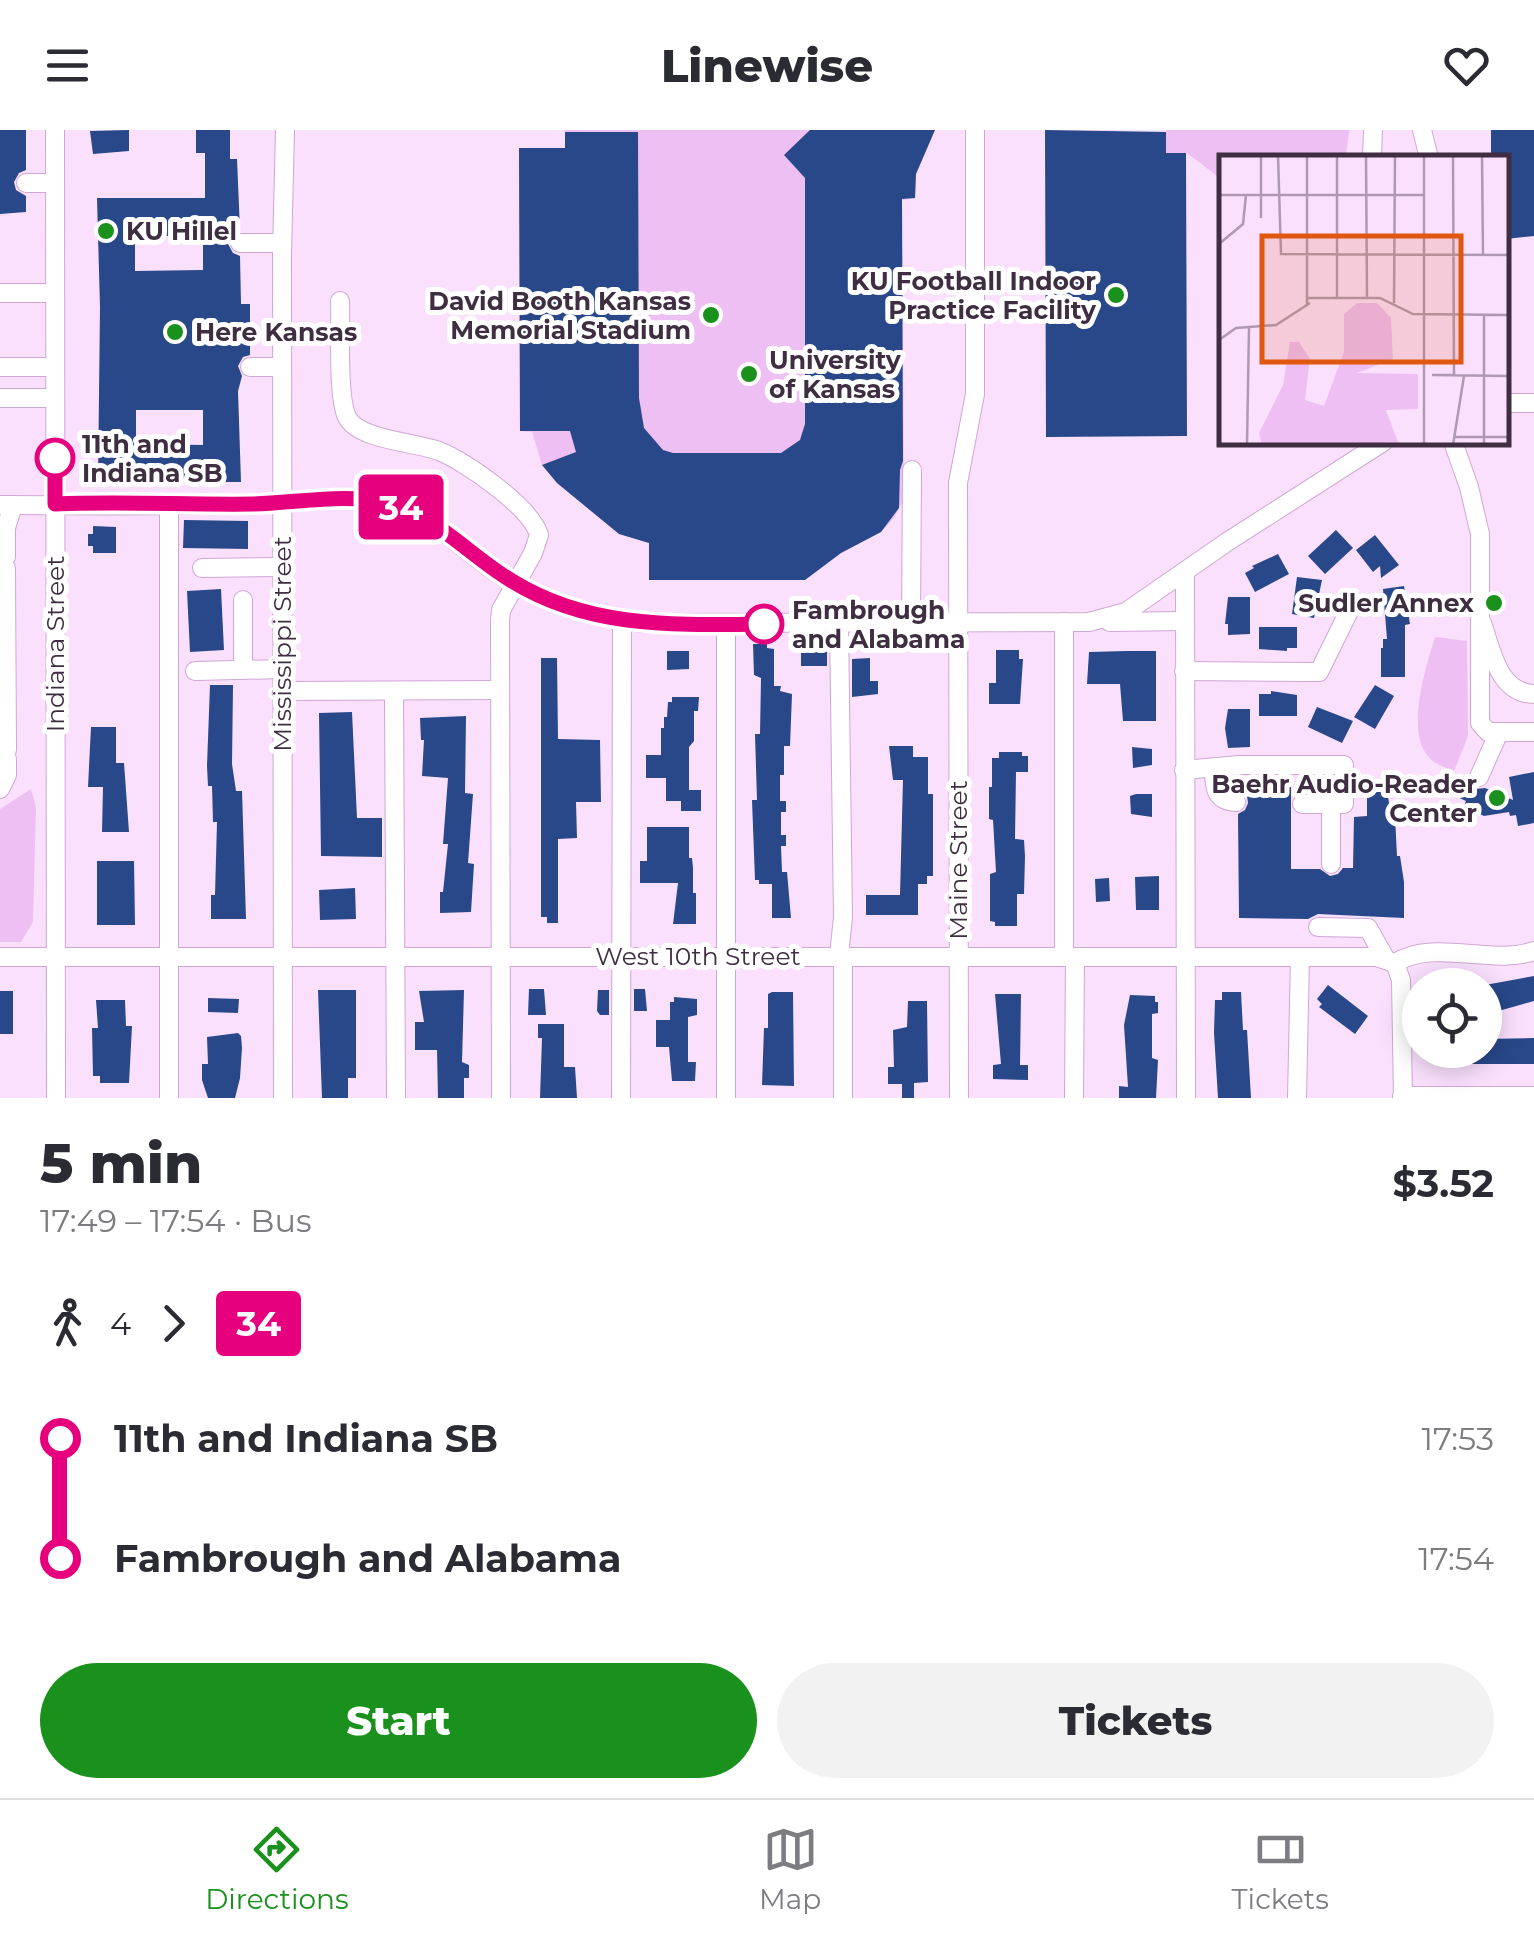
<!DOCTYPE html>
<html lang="en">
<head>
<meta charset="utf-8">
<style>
	body { margin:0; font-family:Montserrat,sans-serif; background:#f2f2f3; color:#2b2b33; height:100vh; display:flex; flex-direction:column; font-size:38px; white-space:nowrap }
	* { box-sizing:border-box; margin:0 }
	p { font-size:32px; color:#7c7c81 }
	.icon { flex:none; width:55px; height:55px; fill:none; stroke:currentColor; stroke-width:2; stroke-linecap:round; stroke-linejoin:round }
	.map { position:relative; height:968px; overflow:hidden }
	.panel { display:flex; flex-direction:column; background:#fff; flex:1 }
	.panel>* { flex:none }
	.badge { padding:0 20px; border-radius:8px; font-size:35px; line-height:65px }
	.controls { position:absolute; left:1402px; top:838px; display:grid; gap:20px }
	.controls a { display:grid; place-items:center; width:100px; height:100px; border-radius:50%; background:#fff; box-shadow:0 5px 25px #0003; font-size:50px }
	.map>.badge { position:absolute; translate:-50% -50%; box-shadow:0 0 0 5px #fff }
	.legs { display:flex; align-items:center; gap:15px; height:110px; padding:0 40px; font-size:32px }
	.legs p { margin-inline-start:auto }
	.head { display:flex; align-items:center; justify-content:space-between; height:170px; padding:0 40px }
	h1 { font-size:55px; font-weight:800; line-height:75px }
	.button { display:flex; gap:20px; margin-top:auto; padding:20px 40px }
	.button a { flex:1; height:115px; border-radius:60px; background:#1b911d; color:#fff; font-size:40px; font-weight:800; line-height:115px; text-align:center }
	.button a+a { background:#f2f2f3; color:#2b2b33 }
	ul { padding:0 40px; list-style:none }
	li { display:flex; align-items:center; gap:35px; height:120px; font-size:38px }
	li i { display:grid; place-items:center; width:15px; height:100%; margin:0 12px; background:currentColor }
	li i::after { content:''; width:25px; height:25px; margin:-12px; border:8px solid; border-radius:50%; background:#fff }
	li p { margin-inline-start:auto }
	li:first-child i { background:linear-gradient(#0000 50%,currentColor 0) }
	li:last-child i { background:linear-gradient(currentColor 50%,#0000 0) }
	header { display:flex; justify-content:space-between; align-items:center; height:130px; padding:0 40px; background:#fff; font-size:45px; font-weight:800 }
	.menu { display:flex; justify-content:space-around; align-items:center; height:140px; border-top:2px solid #e1e1e2; background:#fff; font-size:28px; color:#7c7c81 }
	.menu a { display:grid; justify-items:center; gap:5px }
	.menu .current { color:#1b911d }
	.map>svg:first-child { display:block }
</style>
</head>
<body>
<header><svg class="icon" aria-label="menu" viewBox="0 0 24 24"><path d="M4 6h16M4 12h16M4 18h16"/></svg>Linewise<svg class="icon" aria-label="heart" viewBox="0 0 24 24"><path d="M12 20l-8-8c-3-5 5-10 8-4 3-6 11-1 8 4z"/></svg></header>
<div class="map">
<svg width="1534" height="968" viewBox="0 0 1534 968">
	<rect width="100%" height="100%" fill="#fae0fd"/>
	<g fill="#edbff2">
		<path d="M565,0H935L916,43L915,68L902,70L904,369L894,388L881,402L841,423L805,450H649V413L619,404L557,353L542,335L532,302L520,301L519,18H565Z"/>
		<path d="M1166,0H1349L1346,27L1222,28L1221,49L1187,23H1166Z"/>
		<path d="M1435,507L1467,511L1468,606L1454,641C1445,637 1433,634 1427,625C1406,598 1426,537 1435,507Z"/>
		<path d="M31,659L36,677L33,792L21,812H0V679Z"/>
	</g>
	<g fill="#28488a" fill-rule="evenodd">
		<path d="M0,0H26V40L19,43L14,52L16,60L26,66V82L0,84Z"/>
		<path d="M129,0V21L93,24L90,1Z"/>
		<path d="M196,0H230V29H237L240,100L230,106L228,114L233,123L240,126L241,174H250V225L243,227L238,236L242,246L238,261L241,352H98L100,177L97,68H205V23H196ZM135,106H203V140L135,141ZM136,280H203V315L136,314Z"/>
		<path d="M810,0H935L916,44L915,68L902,69L903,331L900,340L899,378L881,402L841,423L805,450H649V413L619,404L557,353L542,335L576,322L570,301H520L519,18H565V2H638L639,268L644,298L663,320L673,323H781L800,310L805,294V48L784,25Z"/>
		<path d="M1045,0L1166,2V23H1186L1187,306L1046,307Z"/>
		<path d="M1491,0H1534V106L1506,109V28H1491Z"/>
		<path d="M184,390L248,391V419L183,418Z"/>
		<path d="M93,396L116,397V423H93V416H88V404H93Z"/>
		<path d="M1336,400L1353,418L1325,444L1308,426Z"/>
		<path d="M1375,405L1399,435L1381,448L1380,436L1373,442L1356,420Z"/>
		<path d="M1278,424L1289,444L1255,462L1245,443L1254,438L1252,436Z"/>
		<path d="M1297,447L1322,450L1314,488L1292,484Z"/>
		<path d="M1404,456L1410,494L1405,495V547H1381V518H1383V509H1387L1383,459Z"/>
		<path d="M221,459L224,520L190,522L187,461Z"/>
		<path d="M1228,467H1250V504L1228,505V494H1225Z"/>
		<path d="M1259,497H1297V518H1287V521L1259,519Z"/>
		<path d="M753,514H767V518L774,519V556H781L780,561L792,564L790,616H784V645H780V671H786V682H781V705H786V716H781L782,742H787L791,788H772V754H759V750H755L752,670H757L755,604H760L761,548L754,545Z"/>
		<path d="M810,514H827V536H801V519H810Z"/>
		<path d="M996,520H1019V529H1023L1020,574H989V553H996Z"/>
		<path d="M667,521H689V539L667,540Z"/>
		<path d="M1127,521H1156V591H1123L1120,554H1087L1089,522Z"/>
		<path d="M541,528H557L558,609L600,610L601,672H576L577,708L558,709V793H547V787H541Z"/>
		<path d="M870,528V551H878V564L852,567V529Z"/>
		<path d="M210,555H233L232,634L236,661H242L246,789H211V765H215L217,692H213L212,656H208L207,636Z"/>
		<path d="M1375,555L1394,566L1375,599L1354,587Z"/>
		<path d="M1271,561L1297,565V586H1259V564H1271Z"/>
		<path d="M672,567H699L698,581H694V611L689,617V660H701V681H681V671H666V648H646V625H661V598H664V587H667L668,572H672Z"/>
		<path d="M1317,577L1353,591L1342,613L1308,597Z"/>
		<path d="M1228,579H1250V617L1228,618L1225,598Z"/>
		<path d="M352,582L357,688H382V727L321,726L319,583Z"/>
		<path d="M466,586L465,663L473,664L468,733L474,734L471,782L440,783V762H443L448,714H443L448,648L422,646L424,610H421L420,588Z"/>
		<path d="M91,597H116V633H124L129,702H102L103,657H88Z"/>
		<path d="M889,616H913V627H928V664H933V746H927V754H918V785H866V765H900L903,650H893Z"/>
		<path d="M1132,617L1152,619V635L1133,638Z"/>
		<path d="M999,622H1022V626H1028V642H1016L1015,709L1024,710L1025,726L1024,764H1017V796H995V792L990,791V744L996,742L993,690L989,689V657H992V628H999Z"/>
		<path d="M1534,642V693L1518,696L1516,685L1510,686L1509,682L1484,686L1464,676L1466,671L1442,660L1448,646L1475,659L1485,658L1513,670L1509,647Z"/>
		<path d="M1240,649H1291V739H1320L1330,746L1338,744L1343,738H1353L1354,687L1367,686V659H1387L1391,687H1395L1397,726H1400L1404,752V788L1318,784L1308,789L1239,788L1238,684L1245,680L1248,673L1247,666L1240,660Z"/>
		<path d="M1136,664H1152V687L1131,684L1130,666Z"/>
		<path d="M647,697H689V728H692L693,738V763H696V794H673L678,753H640V731H647Z"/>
		<path d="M97,731H134L135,795H97Z"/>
		<path d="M1159,746V780H1136L1135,747Z"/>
		<path d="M1109,748L1110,771L1096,772L1095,749Z"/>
		<path d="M355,758L356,789L320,790L319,760Z"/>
		<path d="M1534,846V871L1502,880L1485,877V855Z"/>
		<path d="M1328,855L1368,886L1355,904L1319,877L1322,874L1317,869Z"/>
		<path d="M529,859H544L546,885H528Z"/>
		<path d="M634,859H645L647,881H634Z"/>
		<path d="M318,860H356V948H348V968H322Z"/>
		<path d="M464,860L462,932L469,935V948H464V968H438L437,920H415V892H424L419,861Z"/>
		<path d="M598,860H609V885H600L597,881Z"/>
		<rect x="0" y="861" width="13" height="43"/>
		<path d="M772,862H793L794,956L762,955L764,898H768V864Z"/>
		<path d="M1222,862H1241L1243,900H1247L1251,968H1218L1214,903L1215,870H1222Z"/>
		<path d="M995,864H1021L1020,935H1028V950L993,949V935L1001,934Z"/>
		<path d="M1130,865L1155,866V872H1158V883L1152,884V928L1158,930L1156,968H1119V956L1128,957L1124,895Z"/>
		<path d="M674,867L697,869V885L688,887V932H696L695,951H672L669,917H656V890H670V872H674Z"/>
		<path d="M208,868L239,869L238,883L208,882Z"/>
		<path d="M96,870H125L126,896H132L129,953H100V946H93L92,898H98Z"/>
		<path d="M908,871H927L928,952L914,953V968H902V954H888V937H894L893,900L907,897Z"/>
		<path d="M538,894H564V937H575L577,968H540L542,908H538Z"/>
		<path d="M238,903L241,906L242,918L240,948L235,968H208L202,950V934H208L207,907Z"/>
		<path d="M1534,908V934H1441V920H1485V909Z"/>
	</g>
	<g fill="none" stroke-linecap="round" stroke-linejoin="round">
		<g stroke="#d0a6d5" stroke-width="20">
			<g id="minor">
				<path d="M55,0L56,968"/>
				<path d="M1422,0L1429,28"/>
				<path d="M1372,28L1373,0"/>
				<path d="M26,53H55"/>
				<path d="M240,113H282"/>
				<path d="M0,163H55"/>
				<path d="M340,171C341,197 337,266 347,287C358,310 415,312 439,321C466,332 531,377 539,405L533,423L501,480L500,490L501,968"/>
				<path d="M0,237H55"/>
				<path d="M250,237H282"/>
				<path d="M0,268H55"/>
				<path d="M1506,273H1534"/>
				<path d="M1453,312L1469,357L1480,404V593L1488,602H1534"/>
				<path d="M169,373V968"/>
				<path d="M0,375C86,375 173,377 258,373C300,372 347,363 387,373C430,384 455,413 489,437C536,470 588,487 644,493L1089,492L1126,482L1227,412L1383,312"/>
				<path d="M6,427V398L13,375"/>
				<path d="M0,438H6L7,620H0"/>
				<path d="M202,438L282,437"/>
				<path d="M1185,441L1186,968"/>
				<path d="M243,470V540"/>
				<path d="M1064,492V827"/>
				<path d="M1110,492L1184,491"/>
				<path d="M911,493L912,340"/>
				<path d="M1482,493C1492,521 1498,563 1534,564"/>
				<path d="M839,494L843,787L839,826"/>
				<path d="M195,541L282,539"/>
				<path d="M1184,541L1319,542L1354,471"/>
				<path d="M282,561L500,560"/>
				<path d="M394,561L396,968"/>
				<path d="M1214,639C1214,657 1215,671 1236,672"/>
				<path d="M1184,640L1239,635H1344V674H1302"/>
				<path d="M1479,647L1499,602"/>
				<path d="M0,659L7,645V629"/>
				<path d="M1331,734V674"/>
				<path d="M1318,797L1368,798L1385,828"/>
				<path d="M0,827H1376L1395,833"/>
				<path d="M1395,833C1434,808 1491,836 1534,821"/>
				<path d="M1395,833L1401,850L1403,968"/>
				<path d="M1402,966H1534"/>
				<path d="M283,968L282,124L285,0"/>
				<path d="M621,968L622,491"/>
				<path d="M726,968V494"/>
				<path d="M843,968V826"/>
				<path d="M959,968L958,353L975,264V0"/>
				<path d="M1074,968L1075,827"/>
				<path d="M1297,968L1300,827"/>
			</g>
		</g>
		<use href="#minor" stroke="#fff" stroke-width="18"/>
	</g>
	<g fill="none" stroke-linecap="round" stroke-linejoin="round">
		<g stroke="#fff" stroke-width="22">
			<path id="line-1" d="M55,328V374C121,371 187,375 254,374C298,373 347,362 391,374C439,388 470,426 512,451C590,499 676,495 764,494"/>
		</g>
		<use href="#line-1" stroke="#e6007e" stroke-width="15"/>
	</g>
	<g fill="#1b911d" stroke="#fff" stroke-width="4">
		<circle cx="106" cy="101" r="10"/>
		<circle cx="1116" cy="165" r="10"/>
		<circle cx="711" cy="185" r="10"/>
		<circle cx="175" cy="202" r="10"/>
		<circle cx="749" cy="244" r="10"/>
		<circle cx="1494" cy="473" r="10"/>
		<circle cx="1497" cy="668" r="10"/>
	</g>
	<g fill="#fff" stroke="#e6007e" stroke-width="5">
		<circle cx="55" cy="328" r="18"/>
		<circle cx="764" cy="494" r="18"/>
	</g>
	<g text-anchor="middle" stroke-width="10" stroke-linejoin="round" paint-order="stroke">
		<g font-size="25" font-weight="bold" fill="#3f2e41" stroke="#fff" text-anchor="end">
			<text x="126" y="110" text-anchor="start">KU Hillel</text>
			<text x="1096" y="160">KU Football Indoor<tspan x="1096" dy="29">Practice Facility</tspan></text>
			<text x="691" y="180">David Booth Kansas<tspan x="691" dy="29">Memorial Stadium</tspan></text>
			<text x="195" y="211" text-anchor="start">Here Kansas</text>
			<text x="769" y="239" text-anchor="start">University<tspan x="769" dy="29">of Kansas</tspan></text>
			<text x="1474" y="482">Sudler Annex</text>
			<text x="1477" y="663">Baehr Audio-Reader<tspan x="1477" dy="29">Center</tspan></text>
		</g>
		<g font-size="25" font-weight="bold" fill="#3f2e41" stroke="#fff" text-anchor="start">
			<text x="82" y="323">11th and<tspan x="82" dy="29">Indiana SB</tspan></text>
			<text x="792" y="489">Fambrough<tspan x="792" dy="29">and Alabama</tspan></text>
		</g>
		<g font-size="25" fill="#3f2e41" stroke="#fff">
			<text transform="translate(55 514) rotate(-90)" y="9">Indiana Street</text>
			<text transform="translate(282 514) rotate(-90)" y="9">Mississippi Street</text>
			<text transform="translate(958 730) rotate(-90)" y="9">Maine Street</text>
			<text x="698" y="835">West 10th Street</text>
		</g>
	</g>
	<g transform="translate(1219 25)">
		<rect width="290" height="290" fill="#fae0fd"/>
		<path d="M138,148H158L172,163L174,204L138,218L199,219V254L167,255L180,290H43L40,278L64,230L71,187H80L91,204L86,245L105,251L125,197V159Z" fill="#edbff2"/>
		<path fill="none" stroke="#af99b2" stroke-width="2.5" d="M59,0L62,99L290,100M88,0V150M118,0V143M147,0L148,143M205,0V290M234,0L235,220M263,0L264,99M0,40H205M42,63V0M0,89L24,69L27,40M88,143H161L194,159L290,160M175,148L176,0M0,185L17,173L57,170L91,148M235,220H213L290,221M235,282H290M28,290L30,172M234,290L245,221M265,290V160"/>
		<path fill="#e0570f" fill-opacity="0.15" stroke="#e0570f" stroke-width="5" d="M43,81H242V207H43Z"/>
		<rect width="290" height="290" fill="none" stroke="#3f2e41" stroke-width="5"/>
	</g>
</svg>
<div class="controls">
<a><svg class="icon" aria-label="locate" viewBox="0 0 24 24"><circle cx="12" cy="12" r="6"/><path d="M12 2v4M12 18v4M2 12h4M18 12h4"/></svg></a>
</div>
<b class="badge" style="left:401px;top:377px;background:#e6007e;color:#fff">34</b>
</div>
<section class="panel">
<div class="head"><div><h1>5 min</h1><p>17:49 – 17:54 · Bus</p></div><b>$3.52</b></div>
<div class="legs"><svg class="icon" aria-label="walk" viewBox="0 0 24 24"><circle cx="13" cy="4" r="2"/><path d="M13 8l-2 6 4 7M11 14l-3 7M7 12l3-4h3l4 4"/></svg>4<svg class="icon" aria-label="forward" viewBox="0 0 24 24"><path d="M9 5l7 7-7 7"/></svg><b class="badge" style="background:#e6007e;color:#fff">34</b></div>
<ul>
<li><i style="color:#e6007e"></i><b>11th and Indiana SB</b><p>17:53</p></li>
<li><i style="color:#e6007e"></i><b>Fambrough and Alabama</b><p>17:54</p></li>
</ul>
<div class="button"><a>Start</a><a>Tickets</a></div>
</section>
<nav class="menu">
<a class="current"><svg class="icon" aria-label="directions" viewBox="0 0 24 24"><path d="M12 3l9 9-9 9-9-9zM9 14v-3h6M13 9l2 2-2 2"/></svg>Directions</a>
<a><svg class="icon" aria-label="map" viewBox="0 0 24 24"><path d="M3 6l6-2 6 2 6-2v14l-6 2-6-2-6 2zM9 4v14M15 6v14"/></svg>Map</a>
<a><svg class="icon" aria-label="tickets" viewBox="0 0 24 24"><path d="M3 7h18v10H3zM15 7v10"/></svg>Tickets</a>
</nav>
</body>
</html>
